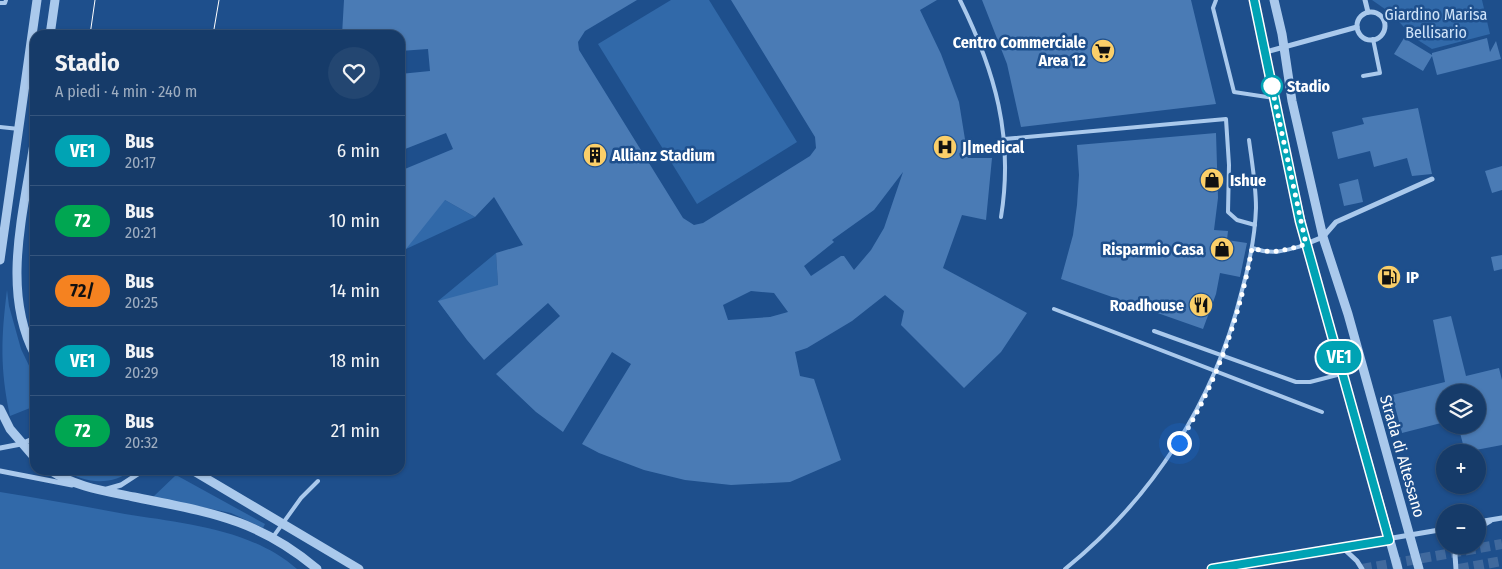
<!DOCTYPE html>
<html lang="it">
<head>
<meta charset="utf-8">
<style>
	body { margin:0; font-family:"Fira Sans Condensed",sans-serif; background:#234671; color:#f1f3f6; height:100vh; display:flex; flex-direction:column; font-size:19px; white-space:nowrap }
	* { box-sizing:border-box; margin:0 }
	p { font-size:16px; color:#9eadc0 }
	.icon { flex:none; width:28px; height:28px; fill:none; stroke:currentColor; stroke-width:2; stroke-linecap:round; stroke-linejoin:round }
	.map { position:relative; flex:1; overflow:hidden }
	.panel { position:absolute; left:30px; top:30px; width:375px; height:445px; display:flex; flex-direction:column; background:#163b69; border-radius:15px; box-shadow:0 1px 4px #0004,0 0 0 1px #35557d }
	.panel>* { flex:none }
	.badge { padding:0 10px; border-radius:16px; font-size:18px; line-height:32px }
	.tools { position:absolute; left:1436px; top:384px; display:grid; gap:10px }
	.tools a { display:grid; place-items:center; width:50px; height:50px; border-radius:50%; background:#163b69; box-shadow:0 1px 4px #0004,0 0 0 1px #35557d; font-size:25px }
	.you { position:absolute; width:25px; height:25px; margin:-12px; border:4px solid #fff; border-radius:50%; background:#1a73e8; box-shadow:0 0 0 8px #1a73e833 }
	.map>.badge { position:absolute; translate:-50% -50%; box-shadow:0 0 0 2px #fff }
	.round { display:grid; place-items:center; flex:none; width:52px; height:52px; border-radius:26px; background:#234671 }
	.summary { display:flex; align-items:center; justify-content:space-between; height:85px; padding:0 25px }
	h1 { font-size:24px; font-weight:700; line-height:38px }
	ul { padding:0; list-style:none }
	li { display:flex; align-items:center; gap:15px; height:70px; padding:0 25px; border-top:1px solid #35557d }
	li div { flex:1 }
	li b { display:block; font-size:19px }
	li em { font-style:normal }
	li .badge { min-width:55px; font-weight:700; text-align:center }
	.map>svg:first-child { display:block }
</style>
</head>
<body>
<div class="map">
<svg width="1502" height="569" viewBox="0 0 1502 569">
	<rect width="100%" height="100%" fill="#1e4f8c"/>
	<g fill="#3169a9">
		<path d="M671,0H709L797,142L697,204L598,44Z"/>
		<path d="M1372,0H1482L1490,34L1432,49L1413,37L1392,14Z"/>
		<path d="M454,195L445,200L475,217L406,249L400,238V214Z"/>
		<path d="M496,253L498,285L531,268L458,328L438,301Z"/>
		<path d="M7,290L9,306L21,349L35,378V406L10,416C0,369 1,338 7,290Z"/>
		<path d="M66,470H131C114,486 83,484 66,470Z"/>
		<path d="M176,475L265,524L263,528L231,513L153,497Z"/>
		<path d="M0,492C42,499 83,506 125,514C182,523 252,529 297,569H0Z"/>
	</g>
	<g fill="#4a7bb5" fill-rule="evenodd">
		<path d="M344,0H637L585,31L578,42L579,50L683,218L694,225L703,223L810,156L816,148L815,137L731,0H937L920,10L941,54L959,102L968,158H992L986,220L962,215L943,268L1027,313L1001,352L964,388L901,325L904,311L885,295L852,321L807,348L795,352L800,376L814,379L841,460L790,482L731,485L685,480L644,470L599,453L582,444L631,364L612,352L563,432L536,412L496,374L560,316L548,303L484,360L467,340L438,301L498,285L496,253L523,245L494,197L475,217L445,200L406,249L400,238V171L453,149L446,133L400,151V74L430,71L428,49L400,51V35H342ZM903,172L884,228L871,250L854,270L844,256H841L811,276L804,266L834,242L832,240L874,210ZM751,291L774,293L788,312L770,317L728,320L723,305Z"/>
		<path d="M982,0H1191L1216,104L1021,127L1007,64Z"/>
		<path d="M1404,38L1432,55V53L1487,38L1490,52L1496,41L1501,59L1437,75L1432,56L1423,71L1394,54Z"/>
		<path d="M1418,108L1432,174L1412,176L1407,158L1374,167L1370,151L1338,159L1332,132L1364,124L1362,118Z"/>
		<path d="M1216,133L1218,198L1214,230L1228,231L1227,240L1247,243L1240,277L1220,273L1216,294L1203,329L1061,279L1073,235L1077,205L1079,175L1077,145Z"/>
		<path d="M1502,166V190L1492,193L1485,171Z"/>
		<path d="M1358,179L1363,202L1344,206L1339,184Z"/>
		<path d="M1502,255V269L1494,271L1491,257Z"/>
		<path d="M1451,316L1466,376L1499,368L1502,380V445L1465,452L1458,425H1478V392H1445V422L1402,433L1392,395L1445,382L1433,320Z"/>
	</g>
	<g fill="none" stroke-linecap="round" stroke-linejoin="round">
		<g stroke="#40699d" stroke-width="10" stroke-dasharray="10 5" stroke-linecap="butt">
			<path d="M1362,569L1502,544"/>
			<path d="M1459,569L1502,561"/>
		</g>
		<g stroke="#aac9ec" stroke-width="4">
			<path d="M960,0C995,71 1014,137 1001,217"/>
			<path d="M1216,0L1213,8L1234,92L1274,98"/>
			<path d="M0,3H5L6,0"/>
			<path d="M1363,76L1380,73L1373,39"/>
			<path d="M0,127L19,129"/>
			<path d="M1004,139L1226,119L1229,165L1228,212L1237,220L1255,225"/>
			<path d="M1252,248C1272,255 1285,251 1305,245"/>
			<path d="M1054,309L1322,412"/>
			<path d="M1154,331L1296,382H1310L1341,374"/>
			<path d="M273,537L301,498L318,481"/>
			<path d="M1065,569C1152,499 1214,402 1241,294C1249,266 1255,237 1256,208C1256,185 1252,163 1249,140"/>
		</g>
		<g stroke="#aac9ec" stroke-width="5">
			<path d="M1365,0L1368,12"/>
			<circle cx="1371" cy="26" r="14"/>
			<path d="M1266,52L1357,27"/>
			<path d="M1306,244L1323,237L1336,222L1432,179"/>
			<path d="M0,448L21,444L35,438"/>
			<path d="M0,471L72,485"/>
			<path d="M107,489L121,485L144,470"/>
			<path d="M1478,522L1502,518"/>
			<path d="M1478,528L1490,521"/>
			<path d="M1343,548L1357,561L1362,569"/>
			<path d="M1212,569L1445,529"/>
			<path d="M1456,569L1455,555L1458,545"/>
		</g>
		<g stroke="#aac9ec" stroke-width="9">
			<path d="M1254,0L1278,119L1306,244L1398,569"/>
			<path d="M1274,0L1282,34L1292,101L1323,237L1348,314L1419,569"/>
			<path d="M50,35L55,0"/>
			<path d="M35,137C25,208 0,289 35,355"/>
			<path d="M0,260L37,0"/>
			<path d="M0,409L10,429L35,458"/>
			<path d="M50,470C75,487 105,491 134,497C207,512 257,518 317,569"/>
			<path d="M192,470L359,569"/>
		</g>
		<g stroke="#fff" stroke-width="1">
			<path d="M90,35L95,0"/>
			<path d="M213,35L219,0"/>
		</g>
	</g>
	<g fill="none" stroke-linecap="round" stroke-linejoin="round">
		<g stroke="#fff" stroke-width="11">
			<path id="line" d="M1212,569L1389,540L1300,221L1254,0"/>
		</g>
		<use href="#line" stroke="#00a3b4" stroke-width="8"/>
		<path stroke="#fff" stroke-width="5" stroke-dasharray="0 9" d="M1179,443C1216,385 1240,316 1252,248C1272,255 1286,250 1306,244L1271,83L1272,86"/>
	</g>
	<defs>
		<g id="supermarket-disc" transform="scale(1.25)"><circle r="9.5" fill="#fbcf69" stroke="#1e4f8c"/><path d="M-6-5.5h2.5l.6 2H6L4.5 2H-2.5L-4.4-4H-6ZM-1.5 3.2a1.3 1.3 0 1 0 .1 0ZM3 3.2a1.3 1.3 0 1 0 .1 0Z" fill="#111"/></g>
		<g id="hospital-disc" transform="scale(1.25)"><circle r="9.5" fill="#fbcf69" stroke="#1e4f8c"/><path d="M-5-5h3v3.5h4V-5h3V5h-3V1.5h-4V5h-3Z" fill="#111"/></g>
		<g id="building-disc" transform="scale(1.25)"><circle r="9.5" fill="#fbcf69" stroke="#1e4f8c"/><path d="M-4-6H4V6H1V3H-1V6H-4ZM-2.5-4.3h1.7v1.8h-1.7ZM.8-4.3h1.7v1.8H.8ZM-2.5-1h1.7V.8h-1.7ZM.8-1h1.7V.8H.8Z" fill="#111"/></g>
		<g id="shop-disc" transform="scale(1.25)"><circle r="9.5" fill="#fbcf69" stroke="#1e4f8c"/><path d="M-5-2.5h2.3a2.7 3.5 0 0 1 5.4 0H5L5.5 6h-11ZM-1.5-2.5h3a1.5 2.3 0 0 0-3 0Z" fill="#111"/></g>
		<g id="fuel-disc" transform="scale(1.25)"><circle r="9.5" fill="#fbcf69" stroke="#1e4f8c"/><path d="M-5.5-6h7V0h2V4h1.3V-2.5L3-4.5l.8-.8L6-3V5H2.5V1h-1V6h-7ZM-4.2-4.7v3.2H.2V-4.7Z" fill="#111"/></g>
		<g id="restaurant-disc" transform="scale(1.25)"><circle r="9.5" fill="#fbcf69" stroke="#1e4f8c"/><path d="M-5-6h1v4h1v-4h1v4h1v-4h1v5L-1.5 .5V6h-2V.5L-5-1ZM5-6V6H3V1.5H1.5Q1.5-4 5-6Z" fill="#111"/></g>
	</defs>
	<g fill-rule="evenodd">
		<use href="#supermarket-disc" x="1103" y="51"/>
		<use href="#hospital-disc" x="945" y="147"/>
		<use href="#building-disc" x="595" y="155"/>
		<use href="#shop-disc" x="1212" y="180"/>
		<use href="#shop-disc" x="1222" y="249"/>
		<use href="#fuel-disc" x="1389" y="277"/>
		<use href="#restaurant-disc" x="1201" y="305"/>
	</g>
	<circle fill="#fff" stroke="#00a3b4" stroke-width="2.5" cx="1272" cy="86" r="10"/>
	<g text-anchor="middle" stroke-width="5" stroke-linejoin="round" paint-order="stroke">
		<g font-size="16" fill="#cfe3f9" stroke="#1e4f8c">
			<text x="1436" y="20">Giardino Marisa<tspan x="1436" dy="18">Bellisario</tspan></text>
		</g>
		<g font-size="16" font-weight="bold" fill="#fff" stroke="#1e4f8c" text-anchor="start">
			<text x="1086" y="48" text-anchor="end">Centro Commerciale<tspan x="1086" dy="18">Area 12</tspan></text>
			<text x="962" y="153">J|medical</text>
			<text x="612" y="161">Allianz Stadium</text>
			<text x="1230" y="186">Ishue</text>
			<text x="1204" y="255" text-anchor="end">Risparmio Casa</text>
			<text x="1406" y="283">IP</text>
			<text x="1184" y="311" text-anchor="end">Roadhouse</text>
		</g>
		<g font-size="16" font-weight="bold" fill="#fff" stroke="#1e4f8c" text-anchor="start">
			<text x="1287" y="92">Stadio</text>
		</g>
		<g font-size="16" fill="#fff" stroke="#1e4f8c">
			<text transform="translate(1403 456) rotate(74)" y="6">Strada di Altessano</text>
		</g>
	</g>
</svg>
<div class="tools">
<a><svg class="icon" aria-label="layers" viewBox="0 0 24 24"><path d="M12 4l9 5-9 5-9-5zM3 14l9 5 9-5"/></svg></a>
<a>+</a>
<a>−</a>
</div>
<div class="you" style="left:1179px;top:443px"></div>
<b class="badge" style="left:1339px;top:357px;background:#00a3b4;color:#fff">VE1</b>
<section class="panel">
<div class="summary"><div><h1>Stadio</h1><p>A piedi · 4 min · 240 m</p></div><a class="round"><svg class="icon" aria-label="heart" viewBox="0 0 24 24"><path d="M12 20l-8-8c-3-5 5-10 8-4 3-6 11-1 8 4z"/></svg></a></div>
<ul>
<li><span class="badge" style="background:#00a3b4;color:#fff">VE1</span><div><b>Bus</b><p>20:17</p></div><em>6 min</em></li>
<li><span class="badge" style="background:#00a651;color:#fff">72</span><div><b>Bus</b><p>20:21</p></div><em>10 min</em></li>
<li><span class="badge" style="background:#f58220;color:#111">72/</span><div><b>Bus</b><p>20:25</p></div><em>14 min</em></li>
<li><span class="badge" style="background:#00a3b4;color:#fff">VE1</span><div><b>Bus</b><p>20:29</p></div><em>18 min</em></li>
<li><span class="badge" style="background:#00a651;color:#fff">72</span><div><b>Bus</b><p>20:32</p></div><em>21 min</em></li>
</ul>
</section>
</div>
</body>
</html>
